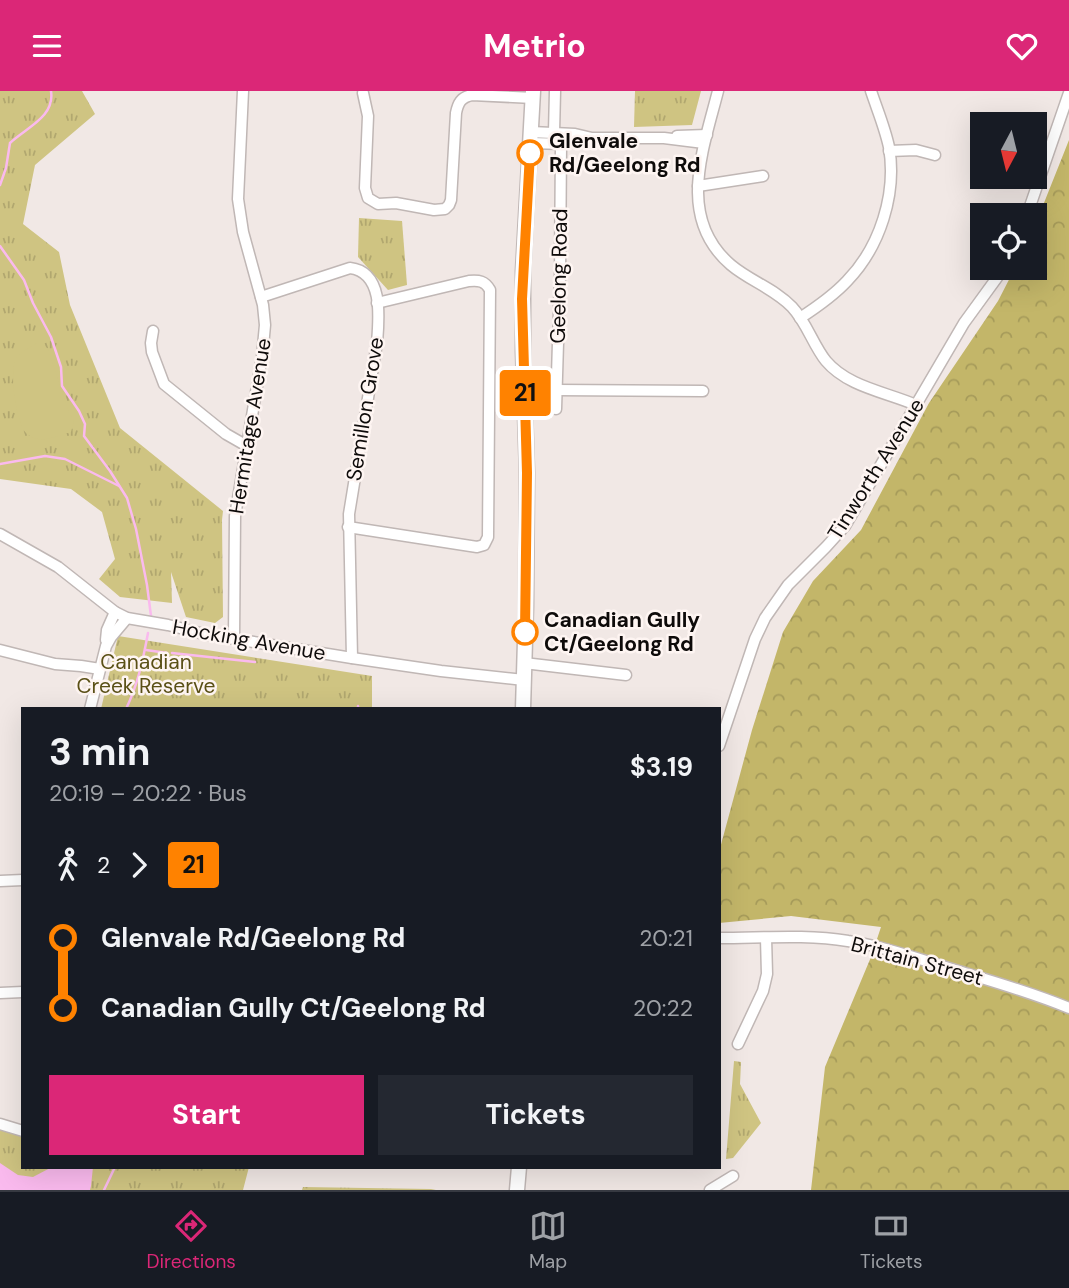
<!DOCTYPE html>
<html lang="en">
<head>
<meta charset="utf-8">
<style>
	body { margin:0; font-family:"DM Sans",sans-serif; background:#242831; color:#f1f3f6; height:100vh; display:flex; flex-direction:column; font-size:26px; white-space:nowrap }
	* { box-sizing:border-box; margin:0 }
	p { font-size:23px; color:#9ea1a6 }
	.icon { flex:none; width:38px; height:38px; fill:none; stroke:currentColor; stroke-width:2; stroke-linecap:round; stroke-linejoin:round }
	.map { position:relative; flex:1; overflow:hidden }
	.drawer { position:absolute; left:21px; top:616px; width:700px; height:462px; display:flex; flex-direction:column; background:#171b24; border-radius:0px; box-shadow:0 7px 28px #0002 }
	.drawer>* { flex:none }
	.badge { padding:0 14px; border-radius:5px; font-size:24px; line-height:46px }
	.needle { width:46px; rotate:187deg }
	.tools { position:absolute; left:970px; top:21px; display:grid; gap:14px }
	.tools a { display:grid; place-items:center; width:77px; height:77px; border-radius:0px; background:#171b24; box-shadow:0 7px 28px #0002; font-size:35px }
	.map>.badge { position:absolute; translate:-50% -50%; box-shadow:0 0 0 4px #fff }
	.legs { display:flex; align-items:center; gap:10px; height:77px; padding:0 28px; font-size:23px }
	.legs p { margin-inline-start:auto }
	.head { display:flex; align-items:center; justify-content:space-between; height:119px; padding:0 28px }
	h1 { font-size:38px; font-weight:700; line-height:52px }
	.button { display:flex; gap:14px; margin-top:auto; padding:14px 28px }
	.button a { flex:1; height:80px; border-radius:0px; background:#db2777; color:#fff; font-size:28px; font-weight:700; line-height:80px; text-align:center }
	.button a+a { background:#242831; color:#f1f3f6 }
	ul { padding:0 28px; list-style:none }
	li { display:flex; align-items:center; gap:24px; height:70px; font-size:26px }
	li i { display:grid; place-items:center; width:10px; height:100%; margin:0 9px; background:currentColor }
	li i::after { content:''; width:18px; height:18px; margin:-9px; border:5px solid; border-radius:50%; background:#171b24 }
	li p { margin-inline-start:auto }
	li:first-child i { background:linear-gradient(#0000 50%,currentColor 0) }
	li:last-child i { background:linear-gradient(currentColor 50%,#0000 0) }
	header { display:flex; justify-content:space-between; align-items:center; height:91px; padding:0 28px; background:#db2777; color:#fff; font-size:32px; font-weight:700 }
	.tab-bar { display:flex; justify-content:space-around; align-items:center; height:98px; border-top:2px solid #363941; background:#171b24; font-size:19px; color:#9ea1a6 }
	.tab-bar a { display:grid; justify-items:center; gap:4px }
	.tab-bar .selected { color:#db2777 }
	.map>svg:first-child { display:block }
</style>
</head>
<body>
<header><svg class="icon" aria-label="menu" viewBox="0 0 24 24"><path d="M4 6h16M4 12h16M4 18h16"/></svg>Metrio<svg class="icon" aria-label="heart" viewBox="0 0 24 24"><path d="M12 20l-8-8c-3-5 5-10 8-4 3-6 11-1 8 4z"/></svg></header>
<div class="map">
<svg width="1069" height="1099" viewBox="0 0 1069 1099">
	<defs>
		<pattern id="forest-crowns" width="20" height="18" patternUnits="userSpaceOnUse" patternTransform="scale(1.75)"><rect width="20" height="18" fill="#c3b669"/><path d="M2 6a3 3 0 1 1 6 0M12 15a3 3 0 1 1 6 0" fill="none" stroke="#a69b5a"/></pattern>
		<pattern id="park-tufts" width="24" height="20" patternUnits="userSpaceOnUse" patternTransform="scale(1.75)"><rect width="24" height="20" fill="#cfc482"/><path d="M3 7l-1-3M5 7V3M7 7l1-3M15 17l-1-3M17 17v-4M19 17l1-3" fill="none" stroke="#b1a76f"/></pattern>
	</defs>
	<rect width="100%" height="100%" fill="#f1e8e5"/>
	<path fill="url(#forest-crowns)" d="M1069,49V1099H811L825,976L871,866L881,836L791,825L719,832V761L752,639L783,541L813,490L861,439L929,312L998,210L1015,177H1034V137Z"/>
	<g fill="url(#park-tufts)">
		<path d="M0,0H82L95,23L35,74L23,133L59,161L70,214L120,337L223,420L222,429L223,526L215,532L186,526L171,481L172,512L120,506L99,488L115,468L102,421L71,398L0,388Z"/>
		<path d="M635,0H701L692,34L634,36Z"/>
		<path d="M359,127L402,130L407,194L388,199L358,166Z"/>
		<path d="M118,545L372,585V618H101Z"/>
		<path d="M734,970L741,971L740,993L761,1032L733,1067L726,1068Z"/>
		<path d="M0,1039L23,1045V1076H249L243,1099H0Z"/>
		<path d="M303,1096L431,1098L436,1099H302Z"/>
	</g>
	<path fill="#cfc482" d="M40,250L48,258L69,322L74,330L71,341C60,344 45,351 34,347C32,347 26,342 25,341C16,328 8,279 17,266C22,260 33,255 40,250Z"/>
	<path fill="#fabaee" d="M0,1072L18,1084L33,1086L52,1076H93L91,1095L90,1099H0Z"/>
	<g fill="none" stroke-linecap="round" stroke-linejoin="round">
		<g stroke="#fabaee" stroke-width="2.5">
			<path d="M0,94L6,77L10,52C27,36 55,26 51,0"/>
			<path d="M0,155L24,189L33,212L51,246L61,276L62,295L79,320L85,333L84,345L110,380L127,407L136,438L147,494L151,525"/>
			<path d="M0,373L45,365L65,368L119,395"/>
			<path d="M146,559L167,562"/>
			<path d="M172,562L255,571"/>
			<path d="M358,615V618"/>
			<path d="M126,618C138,593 143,569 148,542"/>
			<path d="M104,1099L115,1076"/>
		</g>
		<g stroke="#c0b7b5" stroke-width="13">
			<g id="street">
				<path d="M718,0C703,59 676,127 731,174C750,190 775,198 792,216C807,232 813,254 826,270C848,296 886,301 916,314"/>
				<path d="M363,2L368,25L365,97L368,107L378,113L396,112L434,119L445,118L449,114L451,109L456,22C458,12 461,6 472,4L533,7"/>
				<path d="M531,41L575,43L592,47H664L704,52"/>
				<path d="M554,42L555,0"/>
				<path d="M677,45L707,44"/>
				<path d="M530,52L564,53L586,48"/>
				<path d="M889,60L916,59L935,64"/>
				<path d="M698,95L763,85"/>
				<path d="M1027,124L1069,2"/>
				<path d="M261,206L350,177C384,181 379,227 377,252L349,423L352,567"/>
				<path d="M800,227C817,216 833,205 847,190C880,156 897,103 889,56C885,37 877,18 871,0"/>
				<path d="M153,240L151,252L152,261L164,293L226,343L247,355"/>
				<path d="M556,299L703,300"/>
				<path d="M556,318L560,185L561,53"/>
				<path d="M348,436L477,456L484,454L488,446L490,199C485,190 479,189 469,190L377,212"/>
				<path d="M0,443L58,476L115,521L127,527L168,534L204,543L352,567L441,580L524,589"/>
				<path d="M234,548L235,425L262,266L265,234L263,214L243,141L238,108L243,0"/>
				<path d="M106,549L107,539L115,521"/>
				<path d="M0,559L55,573L81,575L100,578"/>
				<path d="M524,572L626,584"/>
				<path d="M90,618L106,555L111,546L127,527"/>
				<path d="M719,655L755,548L765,527L788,494L826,456L845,435L964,232L1004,177"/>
				<path d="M0,790L23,789"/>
				<path d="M719,847C762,847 806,843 848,850C883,855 918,868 952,878C991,890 1031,901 1069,917"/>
				<path d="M0,902L23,901"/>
				<path d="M738,953L763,900L767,883L766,847"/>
				<path d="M0,1033L23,1040"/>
				<path d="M710,1099L733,1085"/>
			</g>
		</g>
		<g stroke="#c0b7b5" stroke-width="17">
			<g id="secondary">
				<path d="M523,618L526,515L527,382L523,260V180L533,0"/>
				<path d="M517,1099L519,1076"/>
			</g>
		</g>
		<use href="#street" stroke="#fff" stroke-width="10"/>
		<use href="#secondary" stroke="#fff" stroke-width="14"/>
	</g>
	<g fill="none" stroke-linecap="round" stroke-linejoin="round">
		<g stroke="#fff" stroke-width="16">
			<path id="line-1" d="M525,541L527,382L522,208L530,62"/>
		</g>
		<use href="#line-1" stroke="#ff8200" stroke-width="10"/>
	</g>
	<g fill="#fff" stroke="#ff8200" stroke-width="3.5">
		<circle cx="530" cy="62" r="12"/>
		<circle cx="525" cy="541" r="12"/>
	</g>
	<g text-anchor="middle" stroke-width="5" stroke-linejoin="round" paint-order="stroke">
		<g font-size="21" font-weight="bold" fill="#0e0b0a" stroke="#fef5f2" text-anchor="start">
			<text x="549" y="57">Glenvale<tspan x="549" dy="24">Rd/Geelong Rd</tspan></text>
			<text x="544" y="536">Canadian Gully<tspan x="544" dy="24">Ct/Geelong Rd</tspan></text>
		</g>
		<g font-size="21" fill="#0e0b0a" stroke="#fef5f2">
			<text transform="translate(559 185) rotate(-89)" y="7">Geelong Road</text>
			<text transform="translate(365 318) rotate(-81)" y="7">Semillon Grove</text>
			<text transform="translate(250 335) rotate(-81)" y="7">Hermitage Avenue</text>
			<text transform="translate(876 378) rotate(-58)" y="7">Tinworth Avenue</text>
			<text transform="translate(249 549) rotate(10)" y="7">Hocking Avenue</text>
			<text transform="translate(917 870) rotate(15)" y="7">Brittain Street</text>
		</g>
		<g font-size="21" fill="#5a5016" stroke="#fef5f2">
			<text x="146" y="578">Canadian<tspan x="146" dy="24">Creek Reserve</tspan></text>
		</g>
	</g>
</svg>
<div class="tools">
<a><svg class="needle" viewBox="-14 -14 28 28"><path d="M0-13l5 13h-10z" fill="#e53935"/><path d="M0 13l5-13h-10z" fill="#9ea1a6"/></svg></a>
<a><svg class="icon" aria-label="locate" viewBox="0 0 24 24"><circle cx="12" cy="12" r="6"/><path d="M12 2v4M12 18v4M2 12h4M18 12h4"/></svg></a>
</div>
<b class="badge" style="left:525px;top:302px;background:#ff8200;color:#111">21</b>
<section class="drawer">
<div class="head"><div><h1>3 min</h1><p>20:19 – 20:22 · Bus</p></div><b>$3.19</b></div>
<div class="legs"><svg class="icon" aria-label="walk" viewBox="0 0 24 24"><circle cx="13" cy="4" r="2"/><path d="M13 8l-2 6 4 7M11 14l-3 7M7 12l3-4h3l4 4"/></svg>2<svg class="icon" aria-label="forward" viewBox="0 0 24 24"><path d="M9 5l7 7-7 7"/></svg><b class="badge" style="background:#ff8200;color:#111">21</b></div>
<ul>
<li><i style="color:#ff8200"></i><b>Glenvale Rd/Geelong Rd</b><p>20:21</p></li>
<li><i style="color:#ff8200"></i><b>Canadian Gully Ct/Geelong Rd</b><p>20:22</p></li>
</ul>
<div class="button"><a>Start</a><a>Tickets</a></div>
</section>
</div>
<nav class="tab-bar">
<a class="selected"><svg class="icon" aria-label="directions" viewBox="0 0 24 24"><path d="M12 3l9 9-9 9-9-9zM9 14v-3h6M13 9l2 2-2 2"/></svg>Directions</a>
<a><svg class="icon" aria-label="map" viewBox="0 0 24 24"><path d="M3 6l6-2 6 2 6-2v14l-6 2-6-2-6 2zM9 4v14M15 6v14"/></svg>Map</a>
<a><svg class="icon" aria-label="tickets" viewBox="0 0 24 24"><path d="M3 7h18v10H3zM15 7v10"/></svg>Tickets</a>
</nav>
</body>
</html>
